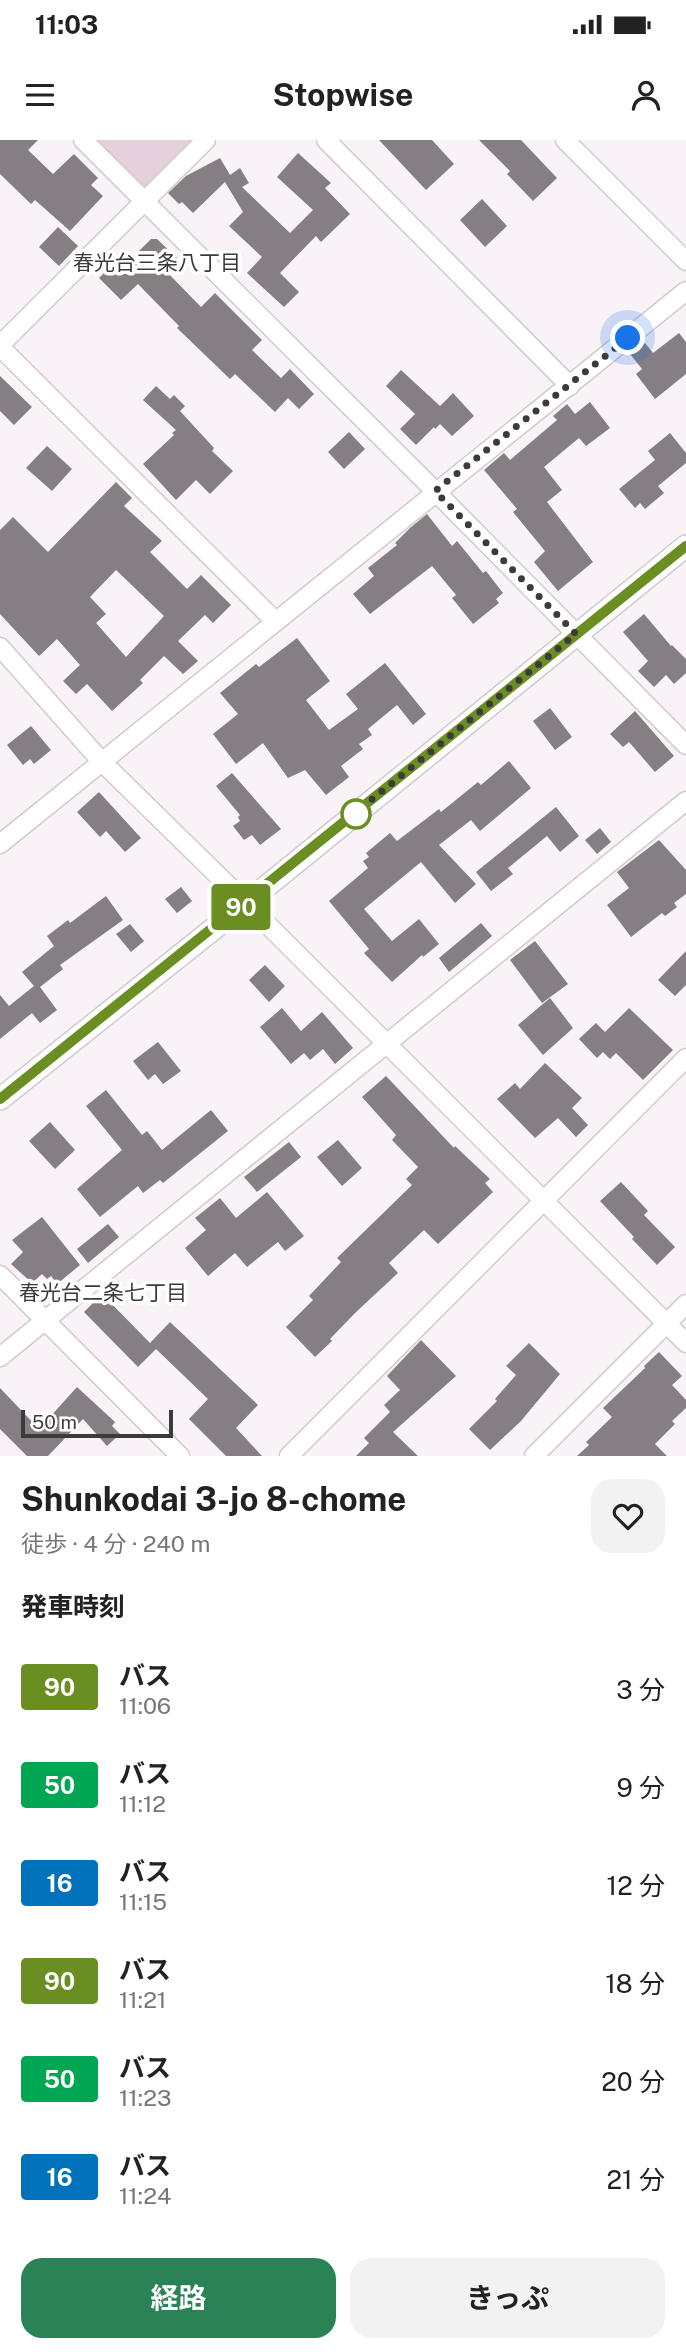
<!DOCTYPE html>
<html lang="ja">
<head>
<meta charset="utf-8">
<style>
	body { margin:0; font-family:"Public Sans","Noto Sans JP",sans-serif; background:#f2f2f2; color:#222; height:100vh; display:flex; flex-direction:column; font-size:26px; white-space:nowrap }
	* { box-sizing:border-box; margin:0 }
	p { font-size:23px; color:#767676 }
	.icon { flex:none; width:38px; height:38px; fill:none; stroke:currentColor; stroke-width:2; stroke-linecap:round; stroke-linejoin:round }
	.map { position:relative; height:1316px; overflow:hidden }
	.panel { display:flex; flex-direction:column; background:#fff; flex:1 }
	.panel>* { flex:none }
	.badge { padding:0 14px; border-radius:5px; font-size:24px; line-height:46px }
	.scale { position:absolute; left:21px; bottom:18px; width:152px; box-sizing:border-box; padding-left:7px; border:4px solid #3d3a3c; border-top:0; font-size:19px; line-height:24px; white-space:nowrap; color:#3d3a3c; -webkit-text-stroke:5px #fff; paint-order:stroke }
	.you { position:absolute; width:35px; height:35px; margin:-18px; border:5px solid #fff; border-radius:50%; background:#1a73e8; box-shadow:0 0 0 10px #1a73e833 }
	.map>.badge { position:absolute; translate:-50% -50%; box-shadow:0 0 0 4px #fff }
	h2 { padding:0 21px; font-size:26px; line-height:63px }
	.round { display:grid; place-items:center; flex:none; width:74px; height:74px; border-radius:21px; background:#f2f2f2 }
	.summary { display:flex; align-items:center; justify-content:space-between; height:119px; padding:0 21px }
	h1 { font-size:33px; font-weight:700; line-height:52px }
	.primary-button { display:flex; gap:14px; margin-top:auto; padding:14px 21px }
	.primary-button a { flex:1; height:80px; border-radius:21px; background:#2a8257; color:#fff; font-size:28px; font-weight:700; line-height:80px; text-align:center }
	.primary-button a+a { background:#f2f2f2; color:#222 }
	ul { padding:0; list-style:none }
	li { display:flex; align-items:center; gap:21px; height:98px; padding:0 21px }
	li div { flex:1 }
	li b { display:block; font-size:26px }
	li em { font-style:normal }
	li .badge { min-width:77px; font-weight:700; text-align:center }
	.status { display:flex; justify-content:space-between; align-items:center; height:49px; padding:0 35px; background:#fff; direction:ltr }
	.status svg { height:19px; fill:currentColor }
	header { display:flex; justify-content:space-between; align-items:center; height:91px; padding:0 21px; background:#fff; font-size:32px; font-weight:700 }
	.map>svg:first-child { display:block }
</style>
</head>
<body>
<div class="status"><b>11:03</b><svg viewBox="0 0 49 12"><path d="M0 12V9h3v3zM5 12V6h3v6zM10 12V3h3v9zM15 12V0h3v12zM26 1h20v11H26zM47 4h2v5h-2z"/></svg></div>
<header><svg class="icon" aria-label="menu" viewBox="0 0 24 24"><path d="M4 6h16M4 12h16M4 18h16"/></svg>Stopwise<svg class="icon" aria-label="person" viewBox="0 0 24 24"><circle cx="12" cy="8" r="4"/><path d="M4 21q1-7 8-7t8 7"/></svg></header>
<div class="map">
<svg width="686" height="1316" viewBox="0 0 686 1316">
	<rect width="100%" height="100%" fill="#f9f2f7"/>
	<path fill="#e6d0de" d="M83,0H207L144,61Z"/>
	<g fill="#857e83" fill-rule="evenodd">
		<path d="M0,0H38L28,10L53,34L74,14L98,38L91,45L103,56L70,91L35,60L31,64L0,34Z"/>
		<path d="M379,0H432L454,24L426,50Z"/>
		<path d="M479,0H521L557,38L533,61L507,34L510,31Z"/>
		<path d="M298,13L331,43L325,48L350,74L321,102L316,96L280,133L299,152L284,167L247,133L262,117L229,86L243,72L225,42L193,73L182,62L179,64L168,53L186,36L220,18L230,35L240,28L249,43L242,47L290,93L313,70L277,37Z"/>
		<path d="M482,59L507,86L485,107L460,80Z"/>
		<path d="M58,87L78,106L59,126L39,107Z"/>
		<path d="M151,99H157L177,118L165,130L201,167L215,153L262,200L252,210L281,238L290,229L314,254L299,269L288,258L275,272L235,234L230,239L177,188L179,186L138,144L121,160L99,138L116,121L123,127Z"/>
		<path d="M679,193L686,202V234L655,259L636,234L642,229L630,214L645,203L653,213Z"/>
		<path d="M401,230L440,266L453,253L474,276L452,296L440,284L435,289L434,287L416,305L400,289L415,274L386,246Z"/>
		<path d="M0,236L32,267L14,285L0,271Z"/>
		<path d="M156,246L170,259L174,255L185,266L180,271L214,308L212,311L233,331L210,354L196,340L176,360L143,324L174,295L172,293L176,290L143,260Z"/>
		<path d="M590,262L610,288L586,306L579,298L544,327L562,350L547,362L593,422L558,451L534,422L545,411L513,372L517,369L484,330L504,313L510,320L557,280L553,276L567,264L575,274Z"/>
		<path d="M349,292L365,309L344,329L328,312Z"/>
		<path d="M670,293L686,313V323L658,346L664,353L645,369L640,363L635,368L619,349L655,320L648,311Z"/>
		<path d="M47,306L72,329L52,351L26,328Z"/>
		<path d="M116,342L132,358L124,366L162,401L150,412L187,449L201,435L231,465L213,483L205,475L178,501L198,521L183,534L164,516L140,540L143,543L112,571L87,544L76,554L63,541L80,525L57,499L39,516L0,474V390L13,377L48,412ZM116,430L164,476L126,517L96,483L106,474L90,457Z"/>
		<path d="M427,374L452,406L457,401L483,433L486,431L503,453L496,459L499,463L473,484L452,458L456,455L432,426L370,474L353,454L374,436L368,428L397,405L395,403L410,388Z"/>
		<path d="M644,474L671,506L672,505L686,519V533L674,544L666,535L654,547L638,531L648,521L623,492Z"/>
		<path d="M297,498L330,541L306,560L329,590L358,569L346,554L385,523L426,574L413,585L397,565L368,589L372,595L359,604L363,609L341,626L349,637L326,655L305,630L288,638L263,603L236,624L213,594L238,574L220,553L256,524L259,527Z"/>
		<path d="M550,568L572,597L555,610L533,581Z"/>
		<path d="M635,571L674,616L655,632L629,602L623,607L610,594Z"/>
		<path d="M31,586L51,610L34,624L30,619L23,625L7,605Z"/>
		<path d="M509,621L531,648L480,691L471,680L439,705L476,744L455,763L421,722L364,769L392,801L419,779L439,804L423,817L422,815L392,842L364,813L369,809L329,761L368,728L363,721L369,717L366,713L390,693L397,701L439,669L441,672L478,642L481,645Z"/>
		<path d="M232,633L281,689L260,705L252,695L244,700L233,686L240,681L238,677L240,675L216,646Z"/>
		<path d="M99,652L141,698L125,712L106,691L100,697L77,672Z"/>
		<path d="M556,667L579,696L560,712L547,696L508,728L513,734L491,751L476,732Z"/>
		<path d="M600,688L611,702L597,714L585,700Z"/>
		<path d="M659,700L686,730V754L674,763L677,767L665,776L662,773L631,797L607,765L629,748L617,732Z"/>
		<path d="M181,747L192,761L177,773L165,759Z"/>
		<path d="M106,756L123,780L60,825L63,829L40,847L57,870L40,883L32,873L0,899V855L9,866L34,846L22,832L54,806L47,796L68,780L70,783Z"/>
		<path d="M481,783L492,796L449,832L439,818Z"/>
		<path d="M130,784L144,801L131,812L116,794Z"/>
		<path d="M535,801L568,844L542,863L510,820Z"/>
		<path d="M686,811V845L675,856L658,840Z"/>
		<path d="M265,825L285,846L269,862L249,840Z"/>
		<path d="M550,858L573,888L543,915L518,885Z"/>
		<path d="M282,868L301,891L322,872L353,908L335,924L323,909L310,920L304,913L291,924L260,887Z"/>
		<path d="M629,868L673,910L643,940L616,913L610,919L603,912L597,918L579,899L596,883L605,892Z"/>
		<path d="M158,902L181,931L163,944L155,934L148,940L133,921Z"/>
		<path d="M545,923L582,958L572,968L588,985L576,997L558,978L535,998L497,959L515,943L520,949Z"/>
		<path d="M386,936L454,1008L455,1006L490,1039L485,1043L493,1052L438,1104L424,1090L389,1123L398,1133L355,1173L330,1199L332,1201L315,1217L286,1187L313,1160L309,1156L341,1122L337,1118L412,1045L406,1039L418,1027L392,1000L396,995L362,957Z"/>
		<path d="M106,950L142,995L147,991L162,1010L211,970L228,991L163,1043L160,1040L143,1053L138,1046L100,1077L77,1049L122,1010L86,966Z"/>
		<path d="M50,982L75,1010L55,1029L29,1001Z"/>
		<path d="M338,1000L362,1028L342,1046L317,1017Z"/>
		<path d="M289,1002L301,1017L257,1052L244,1037Z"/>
		<path d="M621,1042L648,1071L644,1075L675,1107L657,1125L632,1099L634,1097L600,1061Z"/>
		<path d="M267,1052L304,1096L285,1111L278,1102L247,1127L235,1113L208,1136L185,1108L206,1090L195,1078L220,1058L236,1078Z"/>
		<path d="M42,1077L80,1125L57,1144L51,1136L47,1139L42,1134L32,1143L11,1124L23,1112L12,1100Z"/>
		<path d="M108,1084L119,1097L88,1123L77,1109Z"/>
		<path d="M102,1154L150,1203L170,1182L258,1265L236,1288L262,1316H226L189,1279L208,1259L156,1209L138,1227L84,1172Z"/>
		<path d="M421,1200L456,1236L393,1292L418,1316H356L369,1303L364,1298L390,1272L384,1265L400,1250L387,1236Z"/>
		<path d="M529,1203L560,1234L521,1281L490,1310L469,1289L497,1261L495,1259L516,1235L506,1226Z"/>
		<path d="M659,1212L682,1236L672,1245L686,1260V1268L672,1281L675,1284L655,1304L667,1316H577L589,1305L586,1302L612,1277L603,1268L645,1228L644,1226Z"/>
		<path d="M77,1247L115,1282L112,1286L120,1294L107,1306L83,1279L48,1316H27L0,1289V1248L39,1289Z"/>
	</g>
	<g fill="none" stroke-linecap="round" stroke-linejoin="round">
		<g stroke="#d1cacf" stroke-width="21">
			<g id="minor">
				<path d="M83,0L435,351L686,605"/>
				<path d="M326,0L570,246"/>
				<path d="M565,0L686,121"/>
				<path d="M0,205L206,0"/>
				<path d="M0,207L275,481"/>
				<path d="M0,507L101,621L246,763L686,1203"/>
				<path d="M0,704L686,151"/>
				<path d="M0,1135L180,1316"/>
				<path d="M0,1217L686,661"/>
				<path d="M289,1316L686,918"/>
				<path d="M534,1316L686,1164"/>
			</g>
		</g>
		<g stroke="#d1cacf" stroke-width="24">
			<path id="tertiary" d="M0,959L246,763L686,406"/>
		</g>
		<use href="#minor" stroke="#fff" stroke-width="18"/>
		<use href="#tertiary" stroke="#fff" stroke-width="21"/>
	</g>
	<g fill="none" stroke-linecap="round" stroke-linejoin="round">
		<g stroke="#fff" stroke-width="16">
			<path id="line" d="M0,959L686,406"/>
		</g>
		<use href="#line" stroke="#6b8e23" stroke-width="10"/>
		<path stroke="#3d3a3c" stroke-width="7" stroke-dasharray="0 12.6" d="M356,674L349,678L576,494L435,351L628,198"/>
	</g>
	<circle fill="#fff" stroke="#6b8e23" stroke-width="3.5" cx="356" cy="674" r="14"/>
	<g text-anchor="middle" stroke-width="7" stroke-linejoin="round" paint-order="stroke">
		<g font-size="21" fill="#3d3a3c" stroke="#fff">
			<text x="157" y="130">春光台三条八丁目</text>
			<text x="103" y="1160">春光台二条七丁目</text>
		</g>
	</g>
</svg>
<div class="scale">50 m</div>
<div class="you" style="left:628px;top:198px"></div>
<b class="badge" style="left:241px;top:767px;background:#6b8e23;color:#fff">90</b>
</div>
<section class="panel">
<div class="summary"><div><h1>Shunkodai 3-jo 8-chome</h1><p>徒歩 · 4 分 · 240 m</p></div><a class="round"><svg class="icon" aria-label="heart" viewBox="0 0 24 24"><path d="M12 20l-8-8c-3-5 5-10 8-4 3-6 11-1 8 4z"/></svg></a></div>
<h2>発車時刻</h2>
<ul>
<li><span class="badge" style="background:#6b8e23;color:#fff">90</span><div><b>バス</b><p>11:06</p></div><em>3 分</em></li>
<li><span class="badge" style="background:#00a651;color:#fff">50</span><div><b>バス</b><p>11:12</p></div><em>9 分</em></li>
<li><span class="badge" style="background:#0072bc;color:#fff">16</span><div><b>バス</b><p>11:15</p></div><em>12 分</em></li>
<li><span class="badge" style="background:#6b8e23;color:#fff">90</span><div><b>バス</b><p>11:21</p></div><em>18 分</em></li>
<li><span class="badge" style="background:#00a651;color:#fff">50</span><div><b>バス</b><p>11:23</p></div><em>20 分</em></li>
<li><span class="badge" style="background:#0072bc;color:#fff">16</span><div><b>バス</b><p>11:24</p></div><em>21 分</em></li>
</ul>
<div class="primary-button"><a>経路</a><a>きっぷ</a></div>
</section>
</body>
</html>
